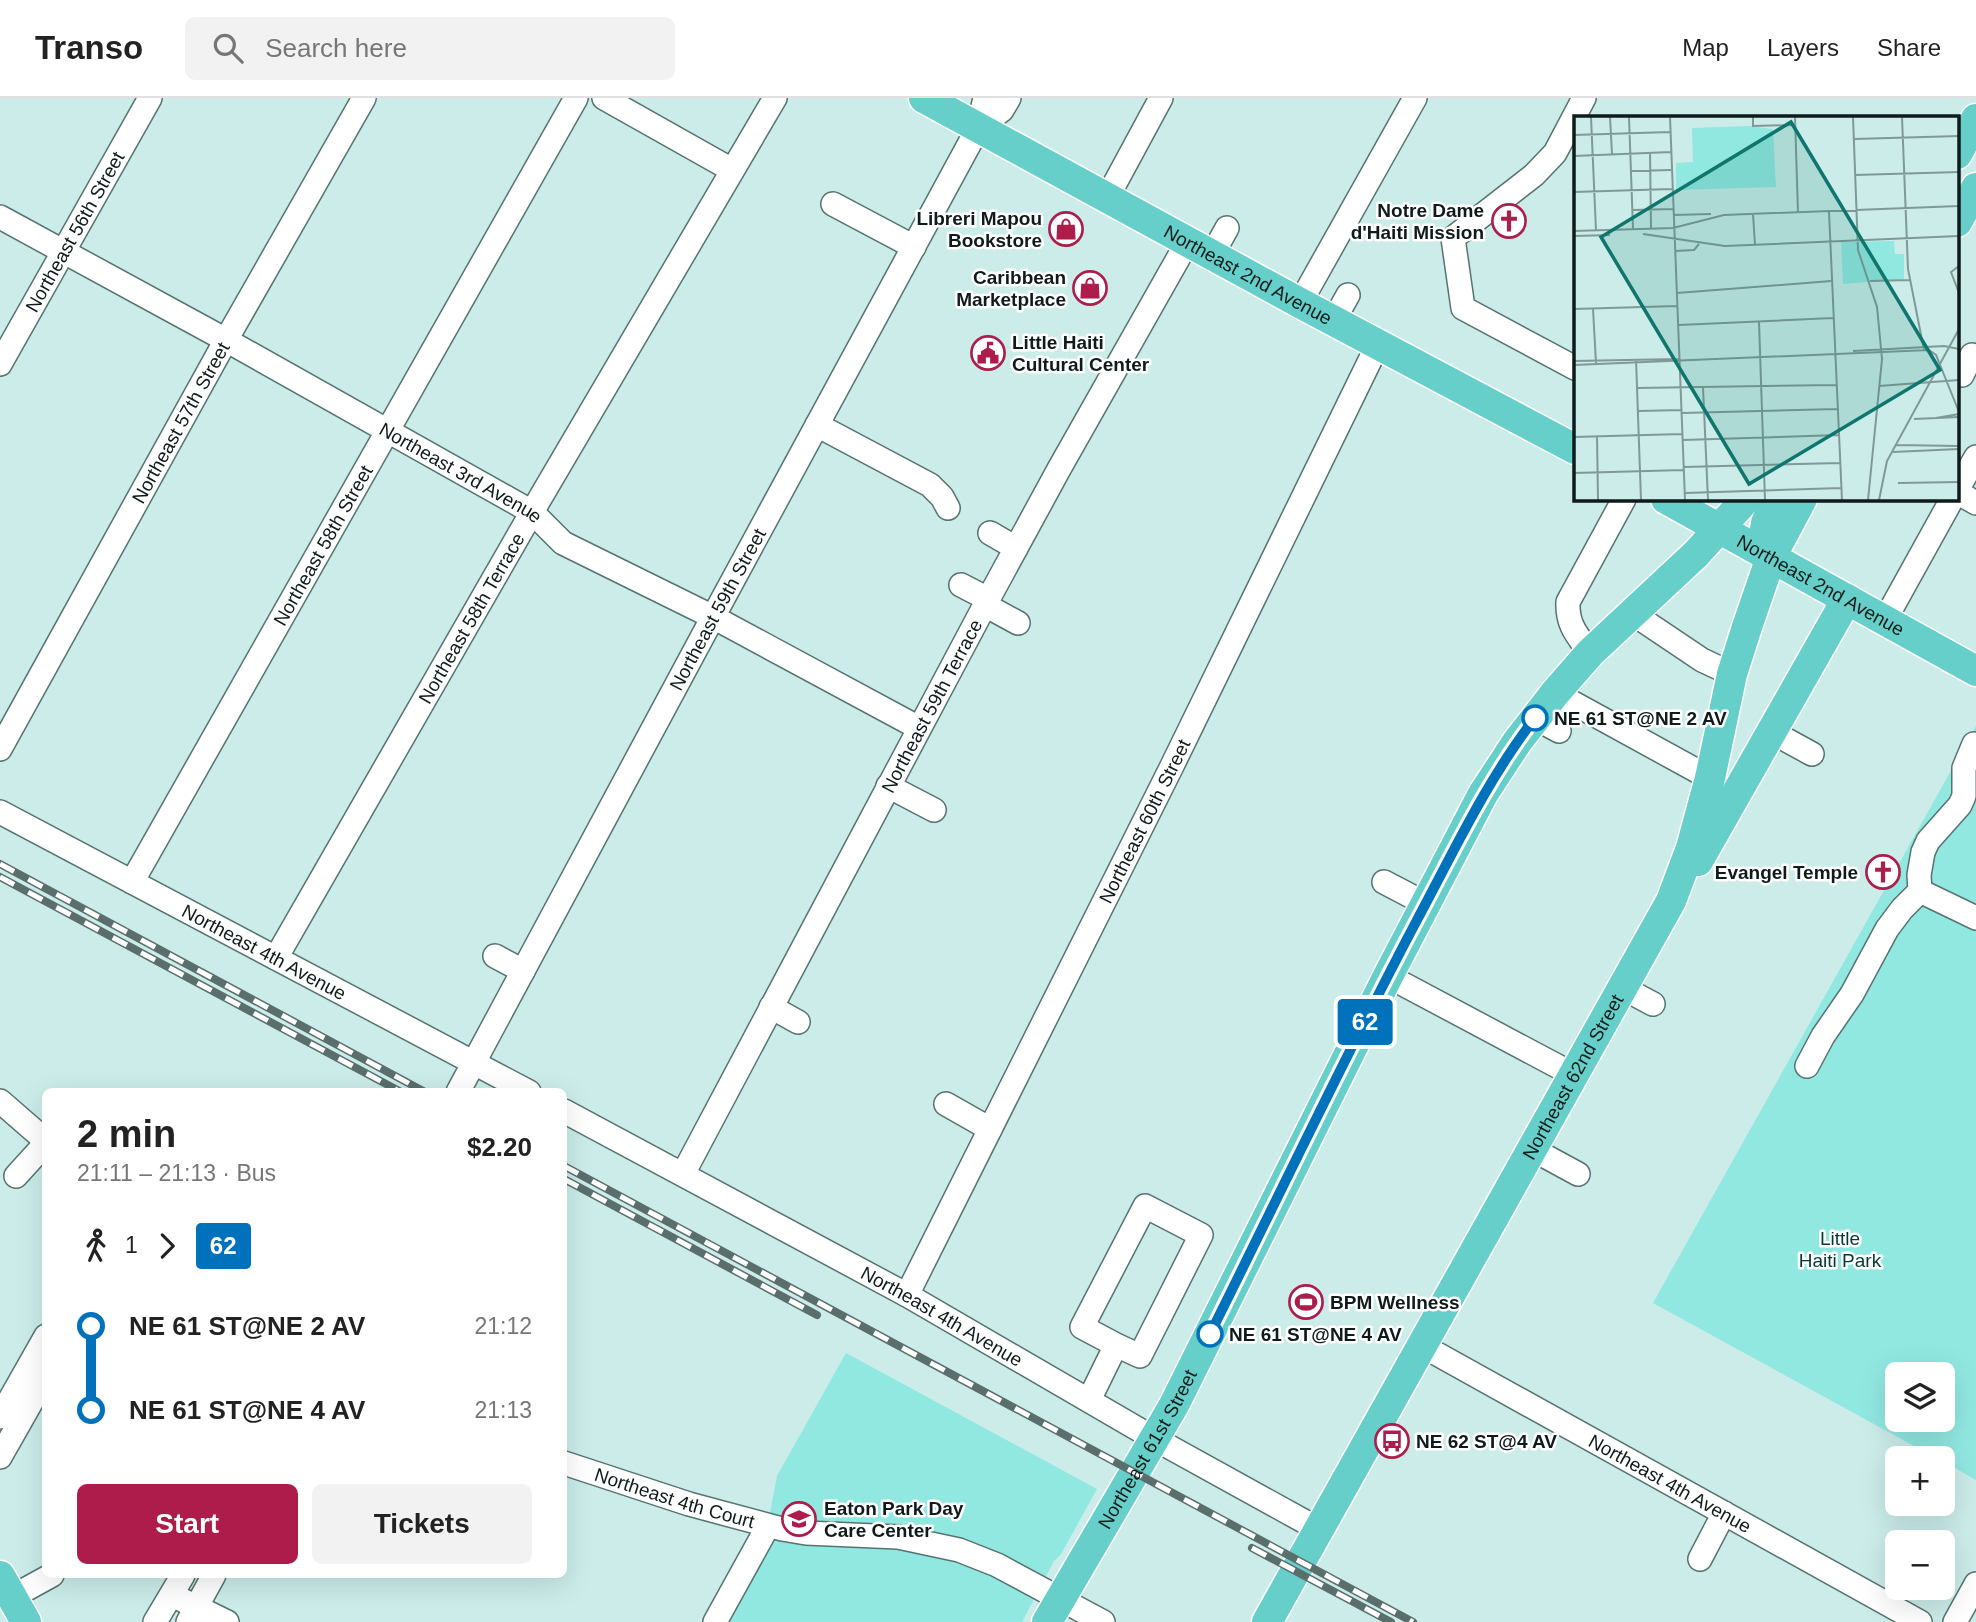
<!DOCTYPE html>
<html lang="en">
<head>
<meta charset="utf-8">
<style>
	body { margin:0; font-family:Helvetica,sans-serif; background:#f2f2f2; color:#222; height:100vh; display:flex; flex-direction:column; font-size:26px; white-space:nowrap }
	* { box-sizing:border-box; margin:0 }
	p { font-size:23px; color:#767676 }
	.icon { flex:none; width:38px; height:38px; fill:none; stroke:currentColor; stroke-width:2; stroke-linecap:round; stroke-linejoin:round }
	.map { position:relative; flex:1; overflow:hidden }
	.panel { position:absolute; left:42px; top:990px; width:525px; height:490px; display:flex; flex-direction:column; background:#fff; border-radius:10px; box-shadow:0 7px 28px #0002 }
	.panel>* { flex:none }
	.badge { padding:0 14px; border-radius:5px; font-size:24px; line-height:46px }
	.fabs { position:absolute; left:1885px; top:1264px; display:grid; gap:14px }
	.fabs a { display:grid; place-items:center; width:70px; height:70px; border-radius:10px; background:#fff; box-shadow:0 7px 28px #0002; font-size:35px }
	.map>.badge { position:absolute; translate:-50% -50%; box-shadow:0 0 0 4px #fff }
	.legs { display:flex; align-items:center; gap:10px; height:77px; padding:0 35px; font-size:23px }
	.legs p { margin-inline-start:auto }
	.headline { display:flex; align-items:center; justify-content:space-between; height:119px; padding:0 35px }
	h1 { font-size:38px; font-weight:700; line-height:52px }
	.button { display:flex; gap:14px; margin-top:auto; padding:14px 35px }
	.button a { flex:1; height:80px; border-radius:10px; background:#ae1c4b; color:#fff; font-size:28px; font-weight:700; line-height:80px; text-align:center }
	.button a+a { background:#f2f2f2; color:#222 }
	ul { padding:0 35px; list-style:none }
	li { display:flex; align-items:center; gap:24px; height:84px; font-size:26px }
	li i { display:grid; place-items:center; width:10px; height:100%; margin:0 9px; background:currentColor }
	li i::after { content:''; width:18px; height:18px; margin:-9px; border:5px solid; border-radius:50%; background:#fff }
	li p { margin-inline-start:auto }
	li:first-child i { background:linear-gradient(#0000 50%,currentColor 0) }
	li:last-child i { background:linear-gradient(currentColor 50%,#0000 0) }
	header { display:flex; align-items:center; gap:42px; box-sizing:border-box; height:98px; padding:0 35px; background:#fff; border-bottom:2px solid #e0e0e0 }
	header strong { font-size:33px }
	nav { display:flex; gap:38px; margin-inline-start:auto; font-size:24px }
	.search { width:490px; height:63px; background:#f2f2f2; display:flex; align-items:center; gap:18px; box-sizing:border-box; padding:0 24px; border-radius:10px; color:#767676; font-size:26px }
	.map>svg:first-child { display:block }
</style>
</head>
<body>
<header>
<strong>Transo</strong>
<div class="search"><svg class="icon" aria-label="search" viewBox="0 0 24 24"><circle cx="10" cy="10" r="6"/><path d="M15 15l6 6"/></svg>Search here</div>
<nav><a>Map</a><a>Layers</a><a>Share</a></nav>
</header>
<div class="map">
<svg width="1976" height="1524" viewBox="0 0 1976 1524">
	<rect width="100%" height="100%" fill="#cbece9"/>
	<g fill="#91e8e1" fill-rule="evenodd">
		<path d="M1976,628V1382L1943,1363L1942,1360H1936L1653,1205ZM1897,1276H1942V1321H1897Z"/>
		<path d="M846,1255L1097,1391L1061,1456L1054,1463L1022,1524H727L760,1468L777,1378Z"/>
	</g>
	<g fill="none" stroke-linecap="round" stroke-linejoin="round">
		<g stroke="#557370" stroke-width="26">
			<g id="minor">
				<path d="M604,0L732,72"/>
				<path d="M978,30L1002,12L1009,0"/>
				<path d="M1107,100L1161,0"/>
				<path d="M833,106L914,149"/>
				<path id="s1" d="M0,119L226,242L532,414L563,445L713,519L919,630"/>
				<path d="M1212,157L1227,130"/>
				<path d="M1300,205L1415,0"/>
				<path d="M1334,222L1348,197"/>
				<path id="s2" d="M0,266L150,0"/>
				<path d="M1575,270L1463,210L1453,140L1534,77L1555,55L1584,0"/>
				<path d="M1962,277L1972,257"/>
				<path d="M817,327L930,387L942,399L948,410"/>
				<path d="M1957,392L1976,359"/>
				<path d="M1957,394L1976,405"/>
				<path d="M990,435L1016,450"/>
				<path d="M961,487L988,501"/>
				<path d="M985,507L1018,525"/>
				<path d="M1632,515L1702,562L1732,576"/>
				<path d="M1885,522L1952,401"/>
				<path d="M1590,555C1577,537 1567,527 1568,504L1624,401"/>
				<path d="M1555,595L1710,680"/>
				<path d="M1535,620L1559,633"/>
				<path d="M1772,634L1812,656"/>
				<path id="s3" d="M0,651L226,242L364,0"/>
				<path d="M888,688L934,712"/>
				<path id="s4" d="M0,714L529,994"/>
				<path id="s5" d="M132,784L576,0"/>
				<path d="M1384,784L1426,806"/>
				<path d="M1920,793L1919,777L1923,754L1928,743L1960,707L1964,698V670L1974,646"/>
				<path d="M495,858L523,873"/>
				<path id="s6" d="M276,860L532,414L775,0"/>
				<path d="M1388,878L1574,977"/>
				<path d="M1623,890L1653,906"/>
				<path d="M771,909L798,924"/>
				<path d="M1807,968L1823,938L1852,896L1887,831L1902,811L1920,793L1976,820"/>
				<path id="s7" d="M458,994L713,519L978,30L985,0"/>
				<path d="M0,1003L46,1043"/>
				<path d="M946,1006L990,1031"/>
				<path id="s8" d="M564,1013L907,1197L1155,1341L1318,1431"/>
				<path d="M1532,1051L1578,1076"/>
				<path id="s9" d="M683,1076L985,507L1059,371L1188,143"/>
				<path d="M16,1078L46,1045"/>
				<path id="s10" d="M907,1197L1171,670L1378,246"/>
				<path id="s11" d="M1421,1247L1920,1524"/>
				<path d="M1089,1302L1116,1247L1140,1258L1201,1137L1145,1108L1082,1229L1116,1247"/>
				<path d="M0,1319L46,1238"/>
				<path d="M0,1359L46,1278"/>
				<path id="s12" d="M564,1365L689,1406L782,1431L806,1435L898,1439L959,1452L997,1467L1103,1524"/>
				<path d="M1700,1461L1724,1415"/>
				<path d="M172,1497L227,1524"/>
				<path d="M12,1499L52,1477"/>
				<path d="M155,1524L183,1477"/>
				<path d="M188,1524L214,1477"/>
				<path d="M715,1524L768,1428"/>
				<path d="M1955,1524L1976,1486"/>
			</g>
		</g>
		<g stroke="#fff" stroke-width="33">
			<g id="major">
				<path id="s13" d="M924,0L1300,205L1575,351"/>
				<path d="M1957,56L1976,21"/>
				<path d="M1957,124L1976,90"/>
				<path id="s14" d="M1666,401L1976,573"/>
				<path d="M1763,444L1766,425L1777,401"/>
				<path d="M1698,763L1847,501"/>
				<path d="M0,1478L26,1524"/>
				<path id="s15" d="M1047,1524L1174,1307L1388,878L1483,696L1517,644L1555,595L1590,555L1696,456L1746,401"/>
				<path id="s16" d="M1267,1524L1671,803L1691,750L1710,680L1732,576L1747,529L1771,459L1802,401"/>
			</g>
		</g>
		<use href="#minor" stroke="#fff" stroke-width="23"/>
		<use href="#major" stroke="#66cfca" stroke-width="30"/>
		<g stroke="#5a6e6c" stroke-width="8">
			<g id="rail">
				<path d="M0,766L425,994"/>
				<path d="M0,779L401,994"/>
				<path d="M564,1068L1413,1524"/>
				<path d="M564,1081L817,1217"/>
				<path d="M1252,1450L1391,1524"/>
			</g>
		</g>
		<use href="#rail" stroke="#fff" stroke-width="5" stroke-dasharray="16" stroke-linecap="butt"/>
	</g>
	<g fill="none" stroke-linecap="round" stroke-linejoin="round">
		<g stroke="#fff" stroke-width="16">
			<path id="line-1" d="M1210,1236C1279,1098 1345,958 1417,822C1454,753 1487,682 1535,620"/>
		</g>
		<use href="#line-1" stroke="#0072bc" stroke-width="10"/>
	</g>
	<defs>
		<g id="church-ring" transform="scale(1.75)"><circle r="9.5" fill="#fff" stroke="#ae1c4b" stroke-width="1.5"/><path d="M-1.2-6h2.4v3.5h3.3v2.4h-3.3V6h-2.4V-.1h-3.3v-2.4h3.3Z" fill="#ae1c4b"/></g>
		<g id="shop-ring" transform="scale(1.75)"><circle r="9.5" fill="#fff" stroke="#ae1c4b" stroke-width="1.5"/><path d="M-5-2.5h2.3a2.7 3.5 0 0 1 5.4 0H5L5.5 6h-11ZM-1.5-2.5h3a1.5 2.3 0 0 0-3 0Z" fill="#ae1c4b"/></g>
		<g id="civic-ring" transform="scale(1.75)"><circle r="9.5" fill="#fff" stroke="#ae1c4b" stroke-width="1.5"/><path d="M-.6-6.5H3V-4.5H.6V-3L4-1V1h2V6H-6V1h2V-1L-.6-3ZM-1.2 2.5V6h2.4V2.5Z" fill="#ae1c4b"/></g>
		<g id="stadium-ring" transform="scale(1.75)"><circle r="9.5" fill="#fff" stroke="#ae1c4b" stroke-width="1.5"/><path d="M0-5a6.5 5 0 1 0 0 10a6.5 5 0 1 0 0-10ZM-3.5-1.8h7v3.6h-7Z" fill="#ae1c4b"/></g>
		<g id="bus-ring" transform="scale(1.75)"><circle r="9.5" fill="#fff" stroke="#ae1c4b" stroke-width="1.5"/><path d="M-5-6H5V4H4V6H2V4H-2V6H-4V4H-5ZM-3.5-4V0h7V-4ZM-3.5 1.2v1.5H-2V1.2ZM2 1.2v1.5H3.5V1.2Z" fill="#ae1c4b"/></g>
		<g id="school-ring" transform="scale(1.75)"><circle r="9.5" fill="#fff" stroke="#ae1c4b" stroke-width="1.5"/><path d="M0-5L7-2L0 1L-7-2ZM-4 1L0 2.5L4 1V4Q0 6-4 4Z" fill="#ae1c4b"/></g>
	</defs>
	<g fill-rule="evenodd">
		<use href="#church-ring" x="1509" y="123"/>
		<use href="#shop-ring" x="1066" y="131"/>
		<use href="#shop-ring" x="1090" y="190"/>
		<use href="#civic-ring" x="988" y="255"/>
		<use href="#church-ring" x="1883" y="774"/>
		<use href="#stadium-ring" x="1306" y="1204"/>
		<use href="#bus-ring" x="1392" y="1343"/>
		<use href="#school-ring" x="799" y="1421"/>
	</g>
	<g fill="#fff" stroke="#0072bc" stroke-width="3.5">
		<circle cx="1535" cy="620" r="12"/>
		<circle cx="1210" cy="1236" r="12"/>
	</g>
	<g text-anchor="middle" stroke-width="5" stroke-linejoin="round" paint-order="stroke">
		<g font-size="19" font-weight="bold" fill="#0f1b1a" stroke="#fff" text-anchor="end">
			<text x="1484" y="119">Notre Dame<tspan x="1484" dy="22">d'Haiti Mission</tspan></text>
			<text x="1042" y="127">Libreri Mapou<tspan x="1042" dy="22">Bookstore</tspan></text>
			<text x="1066" y="186">Caribbean<tspan x="1066" dy="22">Marketplace</tspan></text>
			<text x="1012" y="251" text-anchor="start">Little Haiti<tspan x="1012" dy="22">Cultural Center</tspan></text>
			<text x="1858" y="781">Evangel Temple</text>
			<text x="1330" y="1211" text-anchor="start">BPM Wellness</text>
			<text x="1416" y="1350" text-anchor="start">NE 62 ST@4 AV</text>
			<text x="824" y="1417" text-anchor="start">Eaton Park Day<tspan x="824" dy="22">Care Center</tspan></text>
		</g>
		<g font-size="19" fill="#0f1b1a" stroke="#fff">
			<text dy="7" stroke="none"><textPath href="#s2" startOffset="152">Northeast 56th Street</textPath></text>
			<text dy="7" stroke="none"><textPath href="#s13" startOffset="369">Northeast 2nd Avenue</textPath></text>
			<text dy="7" stroke="none"><textPath href="#s3" startOffset="373">Northeast 57th Street</textPath></text>
			<text dy="7" stroke="none"><textPath href="#s1" startOffset="527">Northeast 3rd Avenue</textPath></text>
			<text dy="7" stroke="none"><textPath href="#s5" startOffset="387">Northeast 58th Street</textPath></text>
			<text dy="7" stroke="none"><textPath href="#s14" startOffset="177">Northeast 2nd Avenue</textPath></text>
			<text dy="7" stroke="none"><textPath href="#s7" startOffset="548">Northeast 59th Street</textPath></text>
			<text dy="7" stroke="none"><textPath href="#s6" startOffset="392">Northeast 58th Terrace</textPath></text>
			<text dy="7" stroke="none"><textPath href="#s9" startOffset="530">Northeast 59th Terrace</textPath></text>
			<text dy="7" stroke="none"><textPath href="#s10" startOffset="530">Northeast 60th Street</textPath></text>
			<text dy="7" stroke="none"><textPath href="#s4" startOffset="299">Northeast 4th Avenue</textPath></text>
			<text dy="7" stroke="none"><textPath href="#s16" startOffset="625">Northeast 62nd Street</textPath></text>
			<text dy="7" stroke="none"><textPath href="#s8" startOffset="430">Northeast 4th Avenue</textPath></text>
			<text dy="7" stroke="none"><textPath href="#s15" startOffset="200">Northeast 61st Street</textPath></text>
			<text dy="7" stroke="none"><textPath href="#s11" startOffset="285">Northeast 4th Avenue</textPath></text>
			<text dy="7" stroke="none"><textPath href="#s12" startOffset="116">Northeast 4th Court</textPath></text>
		</g>
		<g font-size="19" font-weight="bold" fill="#0f1b1a" stroke="#fff" text-anchor="start">
			<text x="1554" y="627">NE 61 ST@NE 2 AV</text>
			<text x="1229" y="1243">NE 61 ST@NE 4 AV</text>
		</g>
		<g font-size="19" fill="#033835" stroke="#fff">
			<text x="1840" y="1147">Little<tspan x="1840" dy="22">Haiti Park</tspan></text>
		</g>
	</g>
	<g transform="translate(1574 18)">
		<rect width="385" height="385" fill="#cbece9"/>
		<path d="M175,10L199,13L202,71L102,74V47L119,46L118,12ZM320,125L321,138H330V163L269,168L267,126Z" fill="#91e8e1"/>
		<path fill="none" stroke="#809896" stroke-width="2" d="M17,1L22,115M36,1L38,38M55,1L59,113M96,1L111,384M179,1V10L221,9M221,1L224,97M279,1L284,134L303,191L308,243L294,384M328,1L334,153L350,234M0,19L96,16M280,23L385,20M76,36L77,112M0,40L97,36M57,55L97,54M281,59L385,56M0,76L98,73M59,94L99,93M255,96L268,384M179,98L181,129M99,99L137,98M0,115L99,112L150,99L385,90M69,118L151,130L385,120M0,120L36,119M101,135L120,134L125,128M385,150L377,156L385,177M296,165L336,164M103,177L257,165M0,193L103,190M19,193L22,247M185,206L191,384M105,209L259,202M279,235L370,230L385,233M62,243L67,384M0,245L105,243M0,249L355,234L362,239L385,296M305,270L385,264M129,271L134,384M63,272L262,269M64,295L108,294M0,297V355M108,297L263,293M362,302L385,298M340,303L385,301M23,320L24,384M0,321L108,318M109,324L265,319M322,329L385,330M319,336L385,333M110,351L266,347M0,357L110,354M324,367L385,366M111,377L267,372M305,384L313,345L385,213"/>
		<path fill="#0f766e" fill-opacity="0.15" stroke="#0f766e" stroke-width="3.5" d="M217,6L366,254L175,368L27,121Z"/>
		<rect width="385" height="385" fill="none" stroke="#0f1b1a" stroke-width="3.5"/>
	</g>
</svg>
<div class="fabs">
<a><svg class="icon" aria-label="layers" viewBox="0 0 24 24"><path d="M12 4l9 5-9 5-9-5zM3 14l9 5 9-5"/></svg></a>
<a>+</a>
<a>−</a>
</div>
<b class="badge" style="left:1365px;top:924px;background:#0072bc;color:#fff">62</b>
<section class="panel">
<div class="headline"><div><h1>2 min</h1><p>21:11 – 21:13 · Bus</p></div><b>$2.20</b></div>
<div class="legs"><svg class="icon" aria-label="walk" viewBox="0 0 24 24"><circle cx="13" cy="4" r="2"/><path d="M13 8l-2 6 4 7M11 14l-3 7M7 12l3-4h3l4 4"/></svg>1<svg class="icon" aria-label="forward" viewBox="0 0 24 24"><path d="M9 5l7 7-7 7"/></svg><b class="badge" style="background:#0072bc;color:#fff">62</b></div>
<ul>
<li><i style="color:#0072bc"></i><b>NE 61 ST@NE 2 AV</b><p>21:12</p></li>
<li><i style="color:#0072bc"></i><b>NE 61 ST@NE 4 AV</b><p>21:13</p></li>
</ul>
<div class="button"><a>Start</a><a>Tickets</a></div>
</section>
</div>
</body>
</html>
